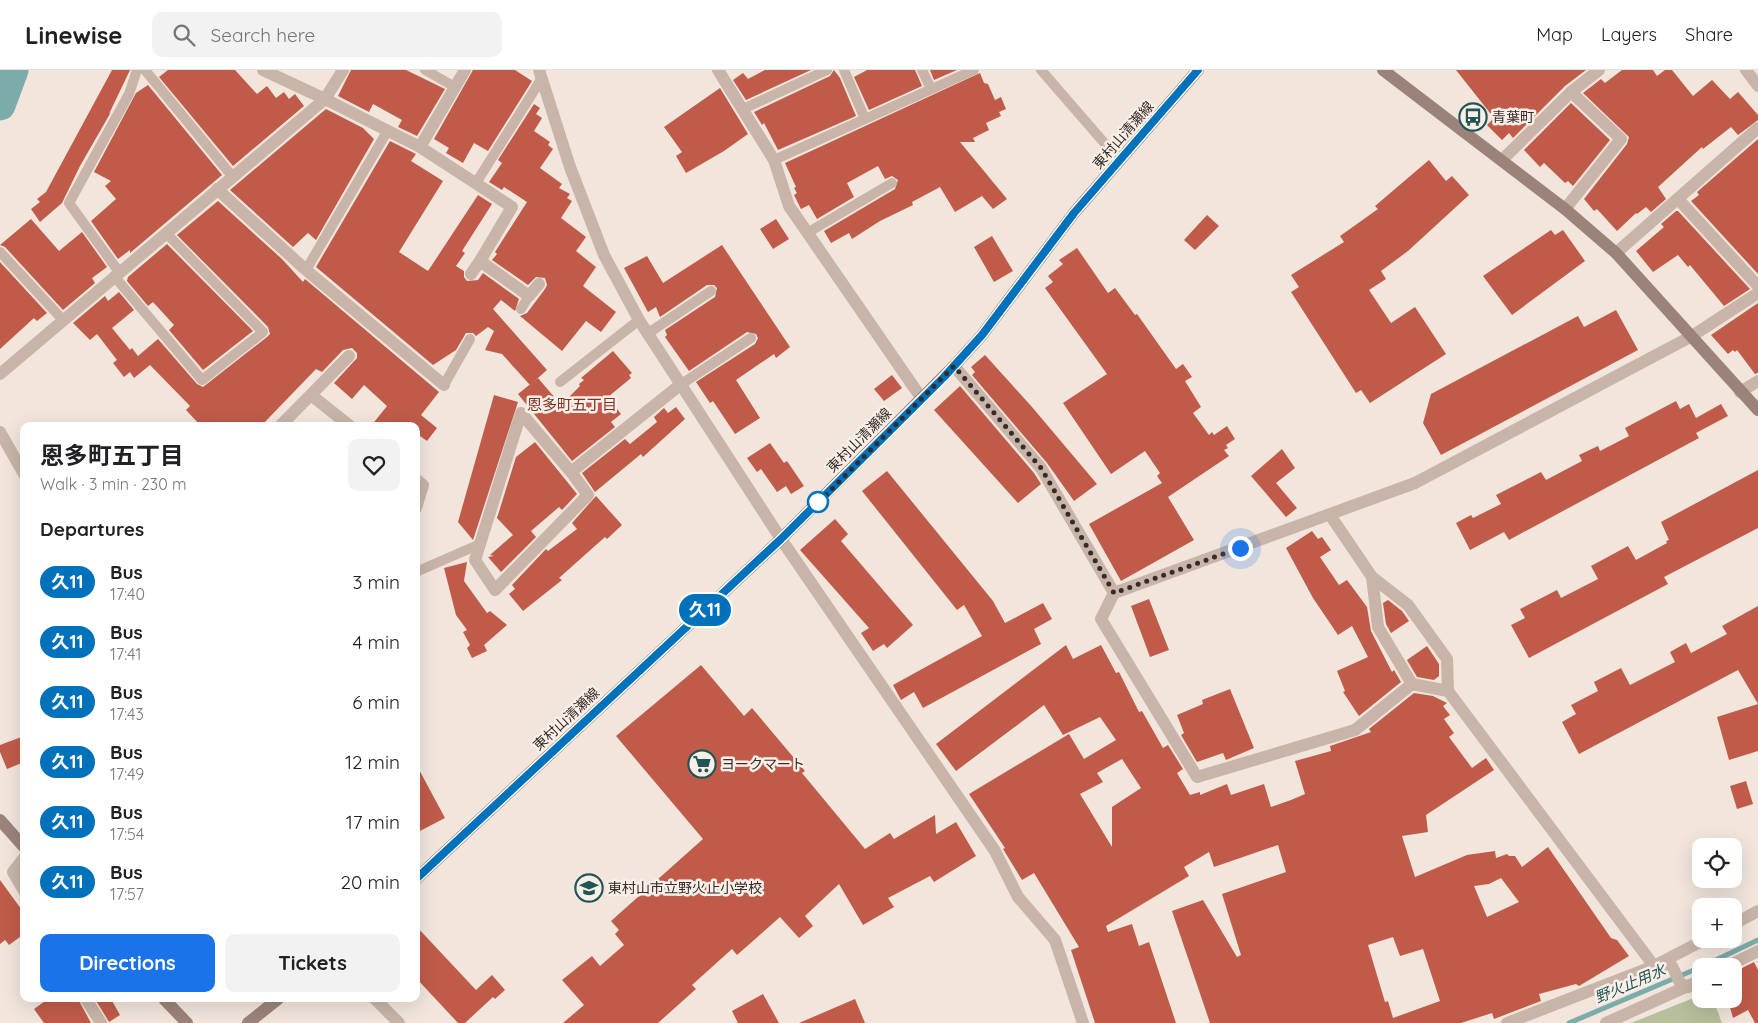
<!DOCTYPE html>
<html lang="en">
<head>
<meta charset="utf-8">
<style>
	body { margin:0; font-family:Quicksand,"Noto Sans JP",sans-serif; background:#f2f2f2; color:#202124; height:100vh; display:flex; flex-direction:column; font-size:19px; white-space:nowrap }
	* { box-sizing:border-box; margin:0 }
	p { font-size:16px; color:#757577 }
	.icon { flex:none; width:28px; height:28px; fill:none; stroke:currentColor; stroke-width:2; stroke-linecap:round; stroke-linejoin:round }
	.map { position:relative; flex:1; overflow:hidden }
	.details { position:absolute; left:20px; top:352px; width:400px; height:580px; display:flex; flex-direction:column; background:#fff; border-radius:10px; box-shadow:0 5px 20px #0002 }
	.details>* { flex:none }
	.badge { padding:0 10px; border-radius:16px; font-size:18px; line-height:32px }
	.tools { position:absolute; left:1692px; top:768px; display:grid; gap:10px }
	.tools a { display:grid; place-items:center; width:50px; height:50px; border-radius:10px; background:#fff; box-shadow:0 5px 20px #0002; font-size:25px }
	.you { position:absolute; width:25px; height:25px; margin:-12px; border:4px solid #fff; border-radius:50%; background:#1a73e8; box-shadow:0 0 0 8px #1a73e833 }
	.map>.badge { position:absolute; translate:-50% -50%; box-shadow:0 0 0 2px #fff }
	h2 { padding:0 20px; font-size:19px; line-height:45px }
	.round { display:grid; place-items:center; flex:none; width:52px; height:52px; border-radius:10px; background:#f2f2f2 }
	.headline { display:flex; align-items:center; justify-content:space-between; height:85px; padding:0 20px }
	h1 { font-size:24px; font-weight:700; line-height:38px }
	.button { display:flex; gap:10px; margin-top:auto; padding:10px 20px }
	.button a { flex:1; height:58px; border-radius:10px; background:#1a73e8; color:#fff; font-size:20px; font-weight:700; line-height:58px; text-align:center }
	.button a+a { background:#f2f2f2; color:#202124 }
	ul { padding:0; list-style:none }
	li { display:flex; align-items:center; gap:15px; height:60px; padding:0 20px }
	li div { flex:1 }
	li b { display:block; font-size:19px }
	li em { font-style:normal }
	li .badge { min-width:55px; font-weight:700; text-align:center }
	header { display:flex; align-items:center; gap:30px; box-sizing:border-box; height:70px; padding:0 25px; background:#fff; border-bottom:1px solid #e0e0e0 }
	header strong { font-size:24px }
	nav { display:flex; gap:28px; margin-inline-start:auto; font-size:18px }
	.search { width:350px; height:45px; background:#f2f2f2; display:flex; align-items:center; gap:12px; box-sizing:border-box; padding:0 18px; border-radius:10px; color:#757577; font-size:19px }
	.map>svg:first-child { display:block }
</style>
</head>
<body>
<header>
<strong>Linewise</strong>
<div class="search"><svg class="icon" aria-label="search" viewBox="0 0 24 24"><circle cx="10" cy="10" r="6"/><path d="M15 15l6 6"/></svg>Search here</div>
<nav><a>Map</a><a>Layers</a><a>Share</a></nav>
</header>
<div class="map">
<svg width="1758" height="953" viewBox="0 0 1758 953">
	<rect width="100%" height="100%" fill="#f1e5dc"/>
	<path fill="#b7bf9c" d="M1701,925V929H1713L1722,953H1631Z"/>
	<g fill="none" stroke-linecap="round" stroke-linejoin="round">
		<g stroke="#7caca9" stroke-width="5">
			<path d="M1703,896L1758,870"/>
			<path d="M1569,953L1701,897"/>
		</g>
		<path stroke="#7caca9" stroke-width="31" d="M0,35L13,0"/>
	</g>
	<g fill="#c05b4a" fill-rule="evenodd">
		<path d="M112,0H130L109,44L111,42L80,96L62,133L40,152L31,139L40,132L37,129L46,122Z"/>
		<path d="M168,0H235L257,24L267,16L276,28L284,22L289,29L295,24L304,36L233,96L159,7Z"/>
		<path d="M351,0H406L445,19L417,66L398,57L402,50L373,34L369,42L338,26Z"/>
		<path d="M473,0H515L532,11L488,81L474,73L463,93L446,83L449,78L434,69Z"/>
		<path d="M765,0H811L746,30L733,10L743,3L748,9Z"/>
		<path d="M834,0L840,8L856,46L778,80L764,53L762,55L754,42L830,6Z"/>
		<path d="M867,0H915L922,16L869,40L854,7Z"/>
		<path d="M930,0H957L934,10Z"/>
		<path d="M1456,0H1586L1565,16L1513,68L1509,63L1502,70L1487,55L1494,48Z"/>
		<path d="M1622,0H1653L1657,6L1665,0H1672L1693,26L1712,10L1730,29L1738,22L1758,45V50L1738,65L1731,57L1703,79L1702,77L1658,117L1666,129L1651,142L1646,137L1637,144L1636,143L1617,161L1597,139L1594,141L1584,129L1627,74L1629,67L1583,23L1601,9L1605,13Z"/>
		<path d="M980,3L984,13L988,14L995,30L1001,27L1006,39L999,42L1001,46L986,53L989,60L973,68L975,72H960L1007,129L993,139L982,126L955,142L940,117L912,132L913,135L880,151L852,169L849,163L831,173L824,161L895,119L898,110L892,106L885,109L878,96L847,113L854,127L817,149L809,135L801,139L794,125L797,123L794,118L796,117L785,93Z"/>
		<path d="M148,15L222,105L130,183V180L118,189L91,151L116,129L105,116L111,111L94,102L136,23Z"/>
		<path d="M720,18L748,64L724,81L686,103L676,86L682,82L664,57Z"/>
		<path d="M1571,33L1610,70L1573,116L1568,111L1565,113L1544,93L1540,97L1524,80Z"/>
		<path d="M534,34L540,38L536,44L542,48L534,61L550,72L548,75L553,79L540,98L562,114L559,118L570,124L567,128L572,131L561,148L586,167L576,181L596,197L583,216L616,242L601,262L586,251L562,281L520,246L527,243L545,219L547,215L545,208L536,207L528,215L492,190L497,184L495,182L527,132L504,117L502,120L489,112L502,93L498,90Z"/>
		<path d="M326,39L363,58L374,69L316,170L308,163L293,177L230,120Z"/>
		<path d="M1758,69V204L1691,131L1699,125L1697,122Z"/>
		<path d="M390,71L416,84L411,91L443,111L399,182L428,201L478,125L492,134L462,181L465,183L456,196L464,201V207L467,211L478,210L483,203L519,229L515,241L501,230L493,239L547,300L530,315L502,284L485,280L494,261L488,257L476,266L473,263H466L456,280L433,295L316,197Z"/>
		<path d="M1429,90L1446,111L1452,106L1469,125L1408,181L1381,201L1386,209L1369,220L1391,253L1415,237L1446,284L1370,333L1361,320L1356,323L1291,222L1299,217L1291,205L1344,172L1340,166L1378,139L1375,136Z"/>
		<path d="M218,131L282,189L303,212L305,209L439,322L421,345L437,358L427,371L416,363V356H371L387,336L364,315L352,329L334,313L357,288V283L352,278L343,280L322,302L316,299L261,356H201L186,340L190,336L150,295L134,308L130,302L124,307L113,293L117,290L97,264L90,270L73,253L105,226L108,231L119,222L134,240L112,258L130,280L132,278L138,286L158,269L197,314L203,317L267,267L270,264L268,257L177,165Z"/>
		<path d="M1676,141H1678L1750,219L1724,236L1690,195L1688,197L1678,185L1653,202L1636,181L1664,157L1661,154Z"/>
		<path d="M1207,145L1219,156L1195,180L1184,170Z"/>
		<path d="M31,149L59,181L82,162L107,197L92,208L95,213L63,240L5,177L0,175Z"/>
		<path d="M776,149L789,169L773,179L760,159Z"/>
		<path d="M1551,160L1555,165L1563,160L1585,191L1512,245L1483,206Z"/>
		<path d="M992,166L1013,201L994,212L974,177Z"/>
		<path d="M167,174L253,261L203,300L169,260L174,255L153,232L148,236L127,211L128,207Z"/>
		<path d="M722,175L790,277L776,288L774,284L736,310L760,348L735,364L713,331L710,333L696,312L755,274L758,268L756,264L747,262L689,301L665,267L667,265L665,260L715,227L717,218L714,215H707L660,247L656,237L648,242L624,198L647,186L663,213Z"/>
		<path d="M1077,178L1108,223L1115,218L1135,245L1137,244L1176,299L1183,294L1192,307L1185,311L1201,337L1193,343L1209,365L1212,362L1214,365L1227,356L1235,369L1226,375L1228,378L1224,380L1229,386L1168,427L1194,470L1121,511L1089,454L1162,413L1157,406L1160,403L1145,381L1111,404L1063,333L1107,304L1045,218L1053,212L1048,206L1063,194L1059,190Z"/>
		<path d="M0,192L47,243L37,251L34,248L0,279Z"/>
		<path d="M1758,233V303L1755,304L1737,280L1735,282L1733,280L1728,284L1711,265Z"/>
		<path d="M1616,240L1638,280L1441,385L1423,353L1431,324L1578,246L1584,257Z"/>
		<path d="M613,281L632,303L629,305L631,308L608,327L621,344L611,352L615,357L572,391L518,324L538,308L561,335L580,316L579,314L584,310L581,308Z"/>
		<path d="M985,285L1032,337L1097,414L1074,431L1047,393L972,305L975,302L971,297Z"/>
		<path d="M892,305L902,318L884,331L874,319Z"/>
		<path d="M960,316L1034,403L1041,414L1018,433L934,340Z"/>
		<path d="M494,325L518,332L473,470L458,452Z"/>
		<path d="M1676,331L1680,339L1689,334L1696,348L1721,334L1728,346L1696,363L1699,368L1509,470L1504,462L1470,480L1456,453L1471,445L1473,448L1501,434L1496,425L1541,402L1546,410L1582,391L1579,385L1598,376L1600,381L1629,366L1625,358Z"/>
		<path d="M676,337L685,349L643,387L641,384L595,422L582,403L625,369L630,374L657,352L654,347L664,338L668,343Z"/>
		<path d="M535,372L577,424L562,440L559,437L531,461L536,467L501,502L488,487L494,486L490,485L513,465L497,448L516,387Z"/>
		<path d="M770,373L784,393L787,391L804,416L791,424L786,416L777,422L761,399L757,402L747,388Z"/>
		<path d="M1282,379L1295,398L1276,413L1297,438L1286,447L1251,406Z"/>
		<path d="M1758,400V458L1664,507L1668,514L1529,588L1511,555L1525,548L1520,539L1557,520L1561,528L1598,509L1591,496L1628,476L1636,490L1667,473L1666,471L1669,470L1661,452Z"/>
		<path d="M887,401L993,531L1005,553L1043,533L1052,549L1034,559L1041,574L923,638L914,622L901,630L893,615L982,566L964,535L957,540L862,421Z"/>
		<path d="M596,426L622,455L607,469L605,467L559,508L562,510L523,541L509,524L515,519L512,515L546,479L548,481L577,459L572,453Z"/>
		<path d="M835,449L848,464L841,471L913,555L887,578L884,574L873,581L861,563L869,558L800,480Z"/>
		<path d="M1312,461L1318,469L1322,467L1331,480L1320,487L1339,515L1347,510L1367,537L1371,561L1392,602L1394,600L1401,612L1359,646L1343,622L1345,621L1337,601L1368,587L1352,556L1338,565L1313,528L1286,478Z"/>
		<path d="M467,492L464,511L487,543L490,541L507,555L484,575L487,581L472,588L467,578L470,575L463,562L467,560L456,545L444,498Z"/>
		<path d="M1149,529L1169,580L1150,587L1131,536Z"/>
		<path d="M1388,530L1402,541L1409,551L1391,563L1386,554L1383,533Z"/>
		<path d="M1758,536V681L1729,690L1717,647L1758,634L1738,600L1579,684L1562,652L1576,644L1571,635L1598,621L1594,612L1621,598L1630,615L1675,592L1670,582L1686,573L1691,583L1727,564L1722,556Z"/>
		<path d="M1066,575L1073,589L1101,575L1116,603L1119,602L1139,642L1142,641L1163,678L1168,675L1183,699L1177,703L1190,725L1200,722V725L1227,714L1231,725L1264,714L1271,737L1291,730L1305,724L1295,691L1331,681L1330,676L1371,662L1369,659L1414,623L1433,626L1447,633L1443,636L1450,645L1444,649L1454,663L1449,667L1472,698L1486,688L1494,700L1426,745L1428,762L1402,766L1415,807L1467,785L1495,781L1496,788L1507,784L1509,786H1515L1522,797L1548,777L1611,868L1617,870L1629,886L1579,916L1576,914L1539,924L1541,931L1494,949L1492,943L1461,953H1210L1172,841L1203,830L1237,887L1241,885L1222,824L1286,802L1278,775L1214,797L1209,782L1184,797L1189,806L1106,856L1108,862L1132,854L1139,876L1149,872L1176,953H1095L1071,880L1079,877L1034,803L1022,810L1003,779L1005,778L969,724L1069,664L1084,689L1116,670L1100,647L1063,665L1044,635L956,701L936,674ZM1122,689L1141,718L1112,737V777L1080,724L1103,712L1097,703ZM1501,808L1519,832L1487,847L1474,816L1489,814ZM1393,867L1400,886L1423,879L1440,931L1393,948L1388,931L1385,932L1368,875Z"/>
		<path d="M1427,576L1439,594V606L1434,610L1417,607L1407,590Z"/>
		<path d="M701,595L744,646L752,638L805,701L802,703L865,779L890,763L894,769L935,745L936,764L956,752L976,786L934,812L930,806L888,828L894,837L863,855L839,814L805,846L813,856L799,868L780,847L737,885L732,879L692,915L696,919L658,953H563L584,935L562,910L592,886L600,896L624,875L615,864L619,860L611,851L703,769L616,666Z"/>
		<path d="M1230,619L1254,678L1226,690L1223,683L1197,692L1181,665L1184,663L1177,645L1203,634L1202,630Z"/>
		<path d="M24,666V692L7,699L0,682V675Z"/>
		<path d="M416,694L445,748L416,763Z"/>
		<path d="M1746,711L1753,734L1737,739L1730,716Z"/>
		<path d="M0,810L24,843V864L9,875L5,870L0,874Z"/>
		<path d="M416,856L476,920L492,905L505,920L495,929L493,927L465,953H458L416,908Z"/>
		<path d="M1754,892L1758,900V953H1755L1748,940L1733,948L1728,930L1734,929V902Z"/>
		<path d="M763,924L779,953H738L732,941Z"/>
		<path d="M48,929H78L91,953H44L34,939Z"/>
		<path d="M95,929H111L120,945L109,952Z"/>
		<path d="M855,929L865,953H799Z"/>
	</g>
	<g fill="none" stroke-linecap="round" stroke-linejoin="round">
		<g stroke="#c8b4a8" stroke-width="10">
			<path d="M145,0L232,106"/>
			<path d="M425,0L455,17"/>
			<path d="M844,0L865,49"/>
			<path d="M922,0L931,19"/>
			<path d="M1041,0L1120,91"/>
			<path d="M743,39L827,0"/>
			<path d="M774,90L974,0"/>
			<path d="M476,113L542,8"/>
			<path d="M807,163L892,113"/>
			<path d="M0,182L63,250"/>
			<path d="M306,200L388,60"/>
			<path d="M119,202L69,133L129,24L137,0"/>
			<path d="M114,206L202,310L263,262L166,163"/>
			<path d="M521,239L529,226"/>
			<path d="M647,264L711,221"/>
			<path d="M560,312L639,250"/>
			<path d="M444,315L470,269"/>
			<path d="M680,315L751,268"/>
			<path d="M416,502L480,474"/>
		</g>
		<g stroke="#c8b4a8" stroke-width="12">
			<path d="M263,0L325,29L420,77L512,137L480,191L529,226L539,214"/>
			<path d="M539,0L570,97L604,185L639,250L781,469L995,781L1018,827L1055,870L1083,953"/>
			<path d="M718,0L774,90L789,136L922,329"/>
			<path d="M1746,0L1758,16"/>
			<path d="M1571,22L1599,0"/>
			<path d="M420,77L465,0"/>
			<path d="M1502,90L1571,22L1621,69L1565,139"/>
			<path d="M217,119L306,200L444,315"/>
			<path d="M1678,129L1758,216"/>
			<path d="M1616,183L1758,58"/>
			<path d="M471,204L480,191"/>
			<path d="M954,296L1041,398L1114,523L1415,413L1692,266L1758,223"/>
			<path d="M0,304L325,29L343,0"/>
			<path d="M1740,322L1758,311"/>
			<path d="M311,325L350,356"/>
			<path d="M280,356L349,286"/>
			<path d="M0,362L24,404"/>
			<path d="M571,402L521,343L475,490L495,520L588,425L571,402L680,315"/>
			<path d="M416,409L423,415L416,438"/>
			<path d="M1330,445L1372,507L1378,557L1412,614L1448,621L1654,896H1672L1680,913L1688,917"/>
			<path d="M1372,507L1408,535L1447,589L1448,621"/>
			<path d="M1114,523L1101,549L1197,707L1355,660L1412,614"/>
			<path d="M24,788L13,802L24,821"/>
			<path d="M1734,854L1758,841"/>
			<path d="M1728,896L1758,881"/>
			<path d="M86,929L101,953"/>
			<path d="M375,929L399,953"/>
			<path d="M1507,953L1654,896L1706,869"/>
			<path d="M1606,953L1701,910"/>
		</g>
		<g stroke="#9c837a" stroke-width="12">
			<path d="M1383,0L1565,139L1616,183L1758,340"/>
			<path d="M0,750L24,777"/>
			<path d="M416,809L781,469L954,296L982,265L1074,143L1198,0"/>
			<path d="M164,929L187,953"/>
			<path d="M248,953L278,929"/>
		</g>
	</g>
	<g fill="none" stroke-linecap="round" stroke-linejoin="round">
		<g stroke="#fff" stroke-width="11">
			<path id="line" d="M416,809L781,469L944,307L982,265L1074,143L1198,0"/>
		</g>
		<use href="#line" stroke="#0072bc" stroke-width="8"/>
		<path stroke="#352b28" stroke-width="5" stroke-dasharray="0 9" d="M818,432L816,435L954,296L1041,398L1114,523L1240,478"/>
	</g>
	<defs>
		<g id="bus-ring" transform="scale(1.4375)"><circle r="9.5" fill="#f9efe8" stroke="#1f5553" stroke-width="1.5"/><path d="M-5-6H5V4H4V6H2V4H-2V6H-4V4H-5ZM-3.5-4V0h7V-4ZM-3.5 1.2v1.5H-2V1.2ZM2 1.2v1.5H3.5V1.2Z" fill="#1f5553"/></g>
		<g id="supermarket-ring" transform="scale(1.4375)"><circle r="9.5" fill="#f9efe8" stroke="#1f5553" stroke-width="1.5"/><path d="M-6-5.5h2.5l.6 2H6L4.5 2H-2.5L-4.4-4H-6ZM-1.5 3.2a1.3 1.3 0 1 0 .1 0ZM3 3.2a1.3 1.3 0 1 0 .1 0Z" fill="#1f5553"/></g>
		<g id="school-ring" transform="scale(1.4375)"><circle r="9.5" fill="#f9efe8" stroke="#1f5553" stroke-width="1.5"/><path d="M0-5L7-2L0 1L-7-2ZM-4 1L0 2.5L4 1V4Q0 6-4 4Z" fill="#1f5553"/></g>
	</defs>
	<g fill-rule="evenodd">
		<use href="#bus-ring" x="1473" y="47"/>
		<use href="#supermarket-ring" x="702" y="694"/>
		<use href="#school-ring" x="589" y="818"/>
	</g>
	<circle fill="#fff" stroke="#0072bc" stroke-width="2.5" cx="818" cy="432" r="10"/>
	<g text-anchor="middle" stroke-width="5" stroke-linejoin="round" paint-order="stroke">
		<g font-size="14" fill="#352b28" stroke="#f9efe8" text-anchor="start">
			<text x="1492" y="52">青葉町</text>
			<text x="721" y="699">ヨークマート</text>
			<text x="608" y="823">東村山市立野火止小学校</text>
		</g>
		<g font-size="14" fill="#352b28" stroke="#f9efe8">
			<text transform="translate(1123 65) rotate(-49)" y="5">東村山清瀬線</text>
			<text transform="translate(859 370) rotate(-45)" y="5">東村山清瀬線</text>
			<text transform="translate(566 649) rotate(-43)" y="5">東村山清瀬線</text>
		</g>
		<g font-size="15" fill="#803125" stroke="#f9efe8">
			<text x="572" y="340">恩多町五丁目</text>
		</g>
		<g font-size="15" font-style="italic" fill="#1f5553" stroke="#f9efe8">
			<text transform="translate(1630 914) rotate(-23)" y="5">野火止用水</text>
		</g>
	</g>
</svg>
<div class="tools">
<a><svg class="icon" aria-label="locate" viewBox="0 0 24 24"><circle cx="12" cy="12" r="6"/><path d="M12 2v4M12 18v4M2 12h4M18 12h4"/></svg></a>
<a>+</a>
<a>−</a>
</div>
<div class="you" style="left:1240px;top:478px"></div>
<b class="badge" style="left:705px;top:540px;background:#0072bc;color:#fff">久11</b>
<section class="details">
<div class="headline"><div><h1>恩多町五丁目</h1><p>Walk · 3 min · 230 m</p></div><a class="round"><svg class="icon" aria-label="heart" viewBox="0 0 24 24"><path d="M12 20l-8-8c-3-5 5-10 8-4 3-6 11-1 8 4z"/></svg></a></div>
<h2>Departures</h2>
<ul>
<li><span class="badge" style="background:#0072bc;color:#fff">久11</span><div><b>Bus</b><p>17:40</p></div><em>3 min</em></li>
<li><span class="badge" style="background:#0072bc;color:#fff">久11</span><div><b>Bus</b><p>17:41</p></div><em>4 min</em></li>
<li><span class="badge" style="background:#0072bc;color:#fff">久11</span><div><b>Bus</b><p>17:43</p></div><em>6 min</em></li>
<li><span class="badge" style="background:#0072bc;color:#fff">久11</span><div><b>Bus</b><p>17:49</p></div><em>12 min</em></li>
<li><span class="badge" style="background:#0072bc;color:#fff">久11</span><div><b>Bus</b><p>17:54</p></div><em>17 min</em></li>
<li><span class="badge" style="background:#0072bc;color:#fff">久11</span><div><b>Bus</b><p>17:57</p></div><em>20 min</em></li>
</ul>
<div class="button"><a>Directions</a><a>Tickets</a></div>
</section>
</div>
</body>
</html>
